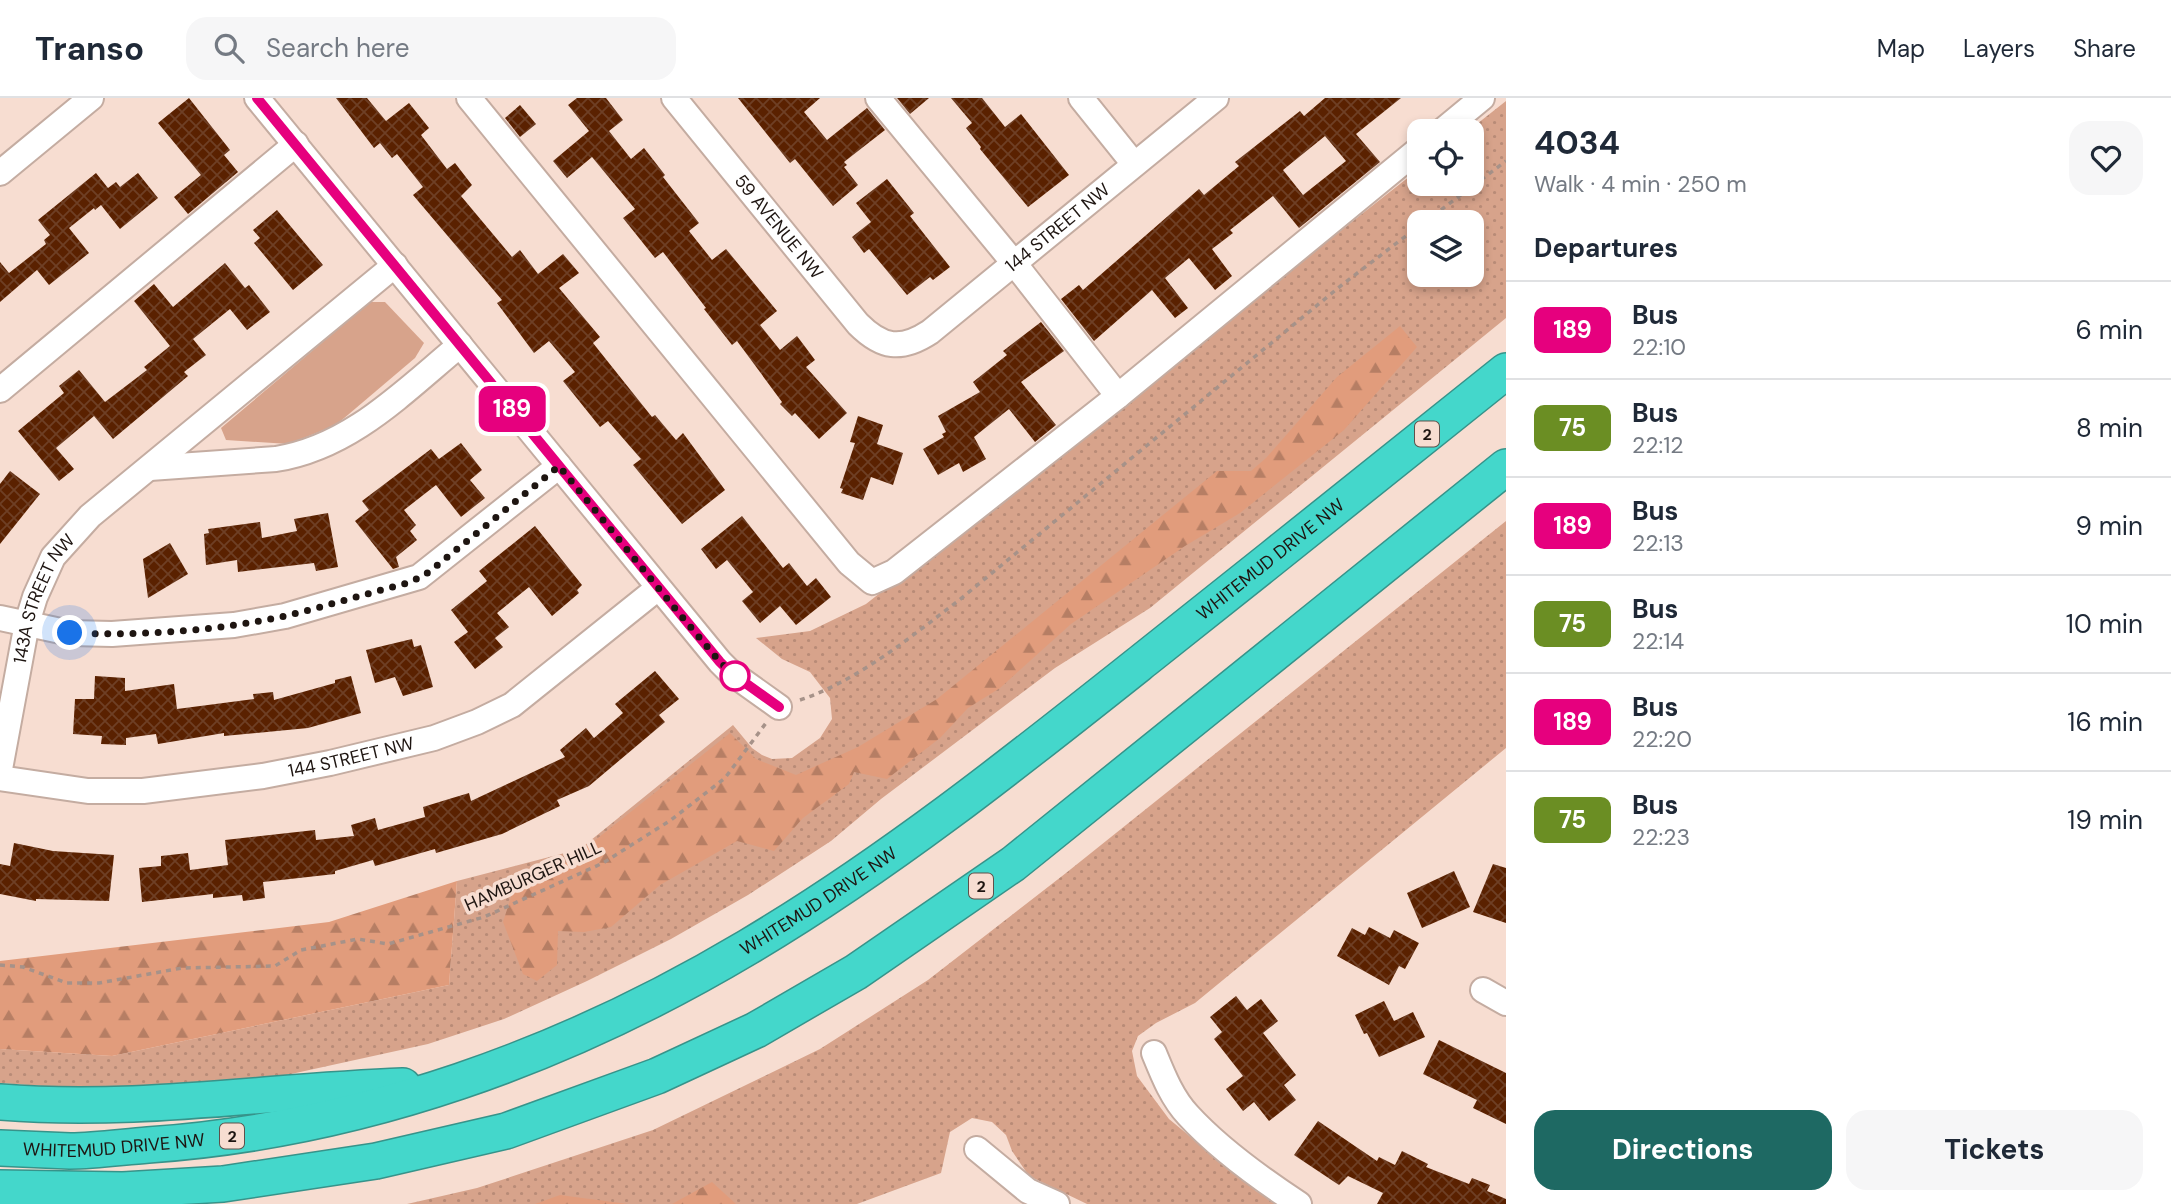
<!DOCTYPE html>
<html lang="en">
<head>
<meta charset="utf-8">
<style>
	body { margin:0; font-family:"DM Sans",sans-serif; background:#f6f6f7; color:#1f2937; height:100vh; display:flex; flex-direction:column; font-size:26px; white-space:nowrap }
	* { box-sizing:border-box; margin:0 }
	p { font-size:23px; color:#747a83 }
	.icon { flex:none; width:38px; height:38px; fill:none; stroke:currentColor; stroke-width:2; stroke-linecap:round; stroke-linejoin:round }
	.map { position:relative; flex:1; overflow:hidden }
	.sheet { display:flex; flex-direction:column; background:#fff; width:665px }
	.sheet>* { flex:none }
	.badge { padding:0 14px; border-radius:10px; font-size:24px; line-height:46px }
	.fabs { position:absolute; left:1407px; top:21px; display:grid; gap:14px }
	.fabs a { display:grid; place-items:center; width:77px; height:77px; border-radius:14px; background:#fff; box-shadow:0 4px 10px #0003; font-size:35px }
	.you { position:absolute; width:35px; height:35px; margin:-18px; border:5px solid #fff; border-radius:50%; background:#1a73e8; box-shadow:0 0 0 10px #1a73e833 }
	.map>.badge { position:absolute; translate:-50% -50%; box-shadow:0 0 0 4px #fff }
	h2 { padding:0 28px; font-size:26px; line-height:63px }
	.round { display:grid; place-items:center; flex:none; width:74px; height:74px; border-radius:21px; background:#f6f6f7 }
	.summary { display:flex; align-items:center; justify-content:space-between; height:119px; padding:0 28px }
	h1 { font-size:33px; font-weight:700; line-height:52px }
	.cta { display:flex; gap:14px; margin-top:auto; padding:14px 28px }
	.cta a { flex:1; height:80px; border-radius:21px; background:#1e6963; color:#fff; font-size:28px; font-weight:700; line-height:80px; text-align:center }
	.cta a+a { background:#f6f6f7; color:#1f2937 }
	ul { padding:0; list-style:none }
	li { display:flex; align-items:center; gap:21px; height:98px; padding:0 28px; border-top:2px solid #e0e1e3 }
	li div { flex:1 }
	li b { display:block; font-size:26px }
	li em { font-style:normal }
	li .badge { min-width:77px; font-weight:700; text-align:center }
	header { display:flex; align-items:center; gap:42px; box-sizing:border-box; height:98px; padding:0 35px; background:#fff; border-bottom:2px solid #e0e1e3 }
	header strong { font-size:33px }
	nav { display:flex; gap:38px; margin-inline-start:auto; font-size:24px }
	.search { width:490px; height:63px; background:#f6f6f7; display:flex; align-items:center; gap:18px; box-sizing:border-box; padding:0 24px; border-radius:21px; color:#747a83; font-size:26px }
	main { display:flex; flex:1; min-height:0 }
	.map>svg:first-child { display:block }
</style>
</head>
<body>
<header>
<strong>Transo</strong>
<div class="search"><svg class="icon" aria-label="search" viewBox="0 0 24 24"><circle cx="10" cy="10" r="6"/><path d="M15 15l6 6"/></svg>Search here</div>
<nav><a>Map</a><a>Layers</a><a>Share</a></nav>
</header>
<main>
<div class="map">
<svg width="1506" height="1106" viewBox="0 0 1506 1106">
	<defs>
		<pattern id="grass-dots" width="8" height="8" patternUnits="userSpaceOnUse" patternTransform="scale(1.75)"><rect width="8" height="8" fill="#d7a38b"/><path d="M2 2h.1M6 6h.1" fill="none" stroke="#b88b77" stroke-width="1.8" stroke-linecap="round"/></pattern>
		<pattern id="forest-firs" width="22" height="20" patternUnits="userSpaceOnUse" patternTransform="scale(1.75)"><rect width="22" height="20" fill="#e19c7c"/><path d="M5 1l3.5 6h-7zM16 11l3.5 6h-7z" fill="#b67e64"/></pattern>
		<pattern id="building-cross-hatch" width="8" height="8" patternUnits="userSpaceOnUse" patternTransform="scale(1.75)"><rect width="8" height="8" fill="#5a2100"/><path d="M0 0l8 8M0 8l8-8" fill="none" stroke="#6e3f25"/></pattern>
	</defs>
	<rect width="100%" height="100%" fill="#f7ddd1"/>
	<g fill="url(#grass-dots)" fill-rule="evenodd">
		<path d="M1506,3V220L1150,510L1055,570L881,701L831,743L748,797L671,841L587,883L504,921L428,946L282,978L142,988H42L0,985V951L112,958L449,887L457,783L580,751L733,627L752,650L762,657L772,661L792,660L820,640L832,621L830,600L810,574L782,561L756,540L810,533L866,506L1419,71V86H1472V33H1468ZM1419,124H1472V177H1419Z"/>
		<path d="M1506,423V650L1195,905L1156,925L1138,938L1132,953L1137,978L1169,1021L1256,1093L1277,1106H1087L1029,1078L1012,1053L1006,1037L992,1024L972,1020L950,1034L941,1075L857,1106H407L477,1090L653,1032L820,951L928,882L1066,775Z"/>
	</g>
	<g fill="url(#forest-firs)">
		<path d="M1400,228L1417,249L1344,332L1240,415L1185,448L1071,526L1000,590L968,610L940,640L887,681L854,674L849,686L803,720L774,753L737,743L660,787L611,829L584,834L558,833L557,867L537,883L523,876L503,824L519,774L579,755L730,635L756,661L796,677L858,649L937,601L1217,373H1251L1266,360L1337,279Z"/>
		<path d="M457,783L449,887L112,958L0,951V863L329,824Z"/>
		<path d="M712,1084L736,1106H672Z"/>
		<path d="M560,1097L628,1106H535Z"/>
	</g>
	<path fill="#d7a38b" d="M370,204H385L424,245L415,260L336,327L289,346L226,342L221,330Z"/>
	<g fill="url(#building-cross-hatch)" fill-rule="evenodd">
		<path d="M189,0L230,52L224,57L238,74L188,116L174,99L201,77L158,25Z"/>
		<path d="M336,0H367L386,23L409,5L429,30L421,37L447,71L455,65L472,87L461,98L512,159L520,152L538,176L563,156L579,175L559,190L600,239L593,245L652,319L655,317L676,342L683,335L725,392L682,426L633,367L641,361L608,323L600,329L563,283L575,274L549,243L534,255L497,205L502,202L413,97L423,89L397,56L392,60L380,45L374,50Z"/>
		<path d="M577,0H606L623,22L609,33L631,61L644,50L665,77L663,79L699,125L689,133L712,162L726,151L777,213L760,227L780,252L797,238L815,262L806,269L847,315L819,341L795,315L792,318L780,306L782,304L737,243L732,247L704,211L706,210L663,154L655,160L623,120L635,111L592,59L567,80L553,63L589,33L568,7Z"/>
		<path d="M738,0H820L804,14L827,42L867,10L885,32L844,64L847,67L844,69L858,87L833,108L795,61L790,65Z"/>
		<path d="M897,0H929L910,16Z"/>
		<path d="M951,0H982L1005,29L1021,16L1069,77L1028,109L980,51L981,49L966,30L972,25Z"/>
		<path d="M1325,0H1401L1356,36L1380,64L1299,130L1273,98L1230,132L1233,135L1212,151L1232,178L1215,192L1189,160L1165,180L1188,210L1175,220L1152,192L1094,243L1061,201L1079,187L1083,192L1199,91L1204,97L1239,68L1235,64L1300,13L1304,18ZM1325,38L1346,63L1303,97L1283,72Z"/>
		<path d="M520,7L536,26L520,39L505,20Z"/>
		<path d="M96,75L108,90L116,84L120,89L138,75L158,100L120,131L101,107L95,112L94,110L69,130L89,155L49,187L37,172L0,204V164L9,175L46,146L44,142L50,137L38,122Z"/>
		<path d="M887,81L914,115L910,118L950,169L933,182L930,179L907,197L869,151L864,155L852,139L871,124L856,105Z"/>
		<path d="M277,112L323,167L293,192L254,145L260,140L253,132Z"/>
		<path d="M225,165L245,190L249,187L270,214L247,232L230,211L193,241L206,257L184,274L188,278L113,341L94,318L56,350L74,371L59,383L18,333L64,295L59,288L79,272L105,304L147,272L144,269L170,248L134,203L154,186L173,209Z"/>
		<path d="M1041,224L1064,253L1021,284L1056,327L1035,344L1009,311L974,339L986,361L963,374L959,365L938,377L923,351L944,339L942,336L946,334L938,318L980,294L973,284L1007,257L1003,253Z"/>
		<path d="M858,318L883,327L877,346L903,355L893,387L871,379L863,402L841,395L843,391L840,390L855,345L850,344Z"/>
		<path d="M461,345L482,372L470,382L485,400L461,419L436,387L404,412L416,427L410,433L417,442L396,459L399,469L393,471L355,423L369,412L362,403L431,351L439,361Z"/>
		<path d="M10,373L40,396L0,446V386Z"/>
		<path d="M328,415L338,469L316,473L314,465L238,474L237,462L206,467L204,436L209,435L208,431L260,424L262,440L297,433L294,421Z"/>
		<path d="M742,418L783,470L789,465L807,488L816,480L831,499L796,527L780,508L760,525L742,503L753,494L727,462L716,471L701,451Z"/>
		<path d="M535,428L582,487L577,492L579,495L552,518L529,489L497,515L509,529L495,540L503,549L475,571L454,544L468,534L451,512L487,483L479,473Z"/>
		<path d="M170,445L188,476L148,500L143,461Z"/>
		<path d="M412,541L414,549L421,547L433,589L403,598L395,579L375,585L366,552Z"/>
		<path d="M655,573L679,601L659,617L665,624L589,688L557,702L560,708L502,736L436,755L435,751L375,768L373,762L335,773V776L263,784L265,800L243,803L242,797L213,800V796L142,804L139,770L161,768V758L188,755L190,772L228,767L225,742L315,732L316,742L354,738L351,727L375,720L378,732L425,719L423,709L449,701L469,695L471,703L565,659L560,652L586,630L594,640L623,615L615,606Z"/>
		<path d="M95,578L125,580V593L174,586L177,611L254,601L253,596L273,594L274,602L335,585V582L351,578L361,615L308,630L224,638V635L158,646L156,636L126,640V647L101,646L102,638L73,636L75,601H94Z"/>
		<path d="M14,745L53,753L114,757L109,803L36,801V803L0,796V766L10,768Z"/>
		<path d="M1493,766L1506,770V825L1473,814Z"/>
		<path d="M1454,773L1470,809L1422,830L1407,795Z"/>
		<path d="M1369,829L1390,840L1394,832L1419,845L1405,871L1399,868L1389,887L1337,858L1352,830L1365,837Z"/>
		<path d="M1236,898L1247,912L1261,901L1278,923L1263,935L1296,977L1284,987L1296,1002L1269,1023L1254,1004L1243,1013L1226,991L1243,978L1214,941L1222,934L1210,919Z"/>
		<path d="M1384,903L1394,923L1413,914L1425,939L1379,959L1367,935L1364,936L1355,917Z"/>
		<path d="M1439,942L1506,975V1026L1473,1010L1477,1002L1423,976Z"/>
		<path d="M1318,1023L1377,1063L1379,1059L1395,1067L1402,1053L1428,1066L1426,1069L1469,1086L1472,1080L1490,1087L1487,1093L1506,1101V1106H1377L1383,1095L1348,1078L1339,1087L1294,1057Z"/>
	</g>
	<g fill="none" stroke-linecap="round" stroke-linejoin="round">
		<g stroke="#c4aca1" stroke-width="28">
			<g id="minor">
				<path d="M257,0L720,564L730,574L779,609"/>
				<path d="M469,0L849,465L872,484L894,474L1118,298L1419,51"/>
				<path id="s1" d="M674,0L858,226C882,250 901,253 930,234L1216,0"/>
				<path d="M878,0L1014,165L1118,298"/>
				<path d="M1081,0L1134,66"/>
				<path d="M1442,33L1482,0"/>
				<path d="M0,75L91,0"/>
				<path d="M0,292L296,46"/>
				<path d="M150,370L276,361C351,349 403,294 460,247"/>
				<path d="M0,520L70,535L112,536L234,527L285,518L419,479L559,368"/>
				<path id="s2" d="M0,671L27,525L35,499L53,459L90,418L395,167"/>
				<path id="s3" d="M0,680L88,693H143L263,678L330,665L434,640L477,624L512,607L658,490"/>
				<path d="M1483,892L1506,905"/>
				<path d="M1154,955C1163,977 1172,1000 1188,1017C1219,1051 1261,1081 1299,1106"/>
				<path d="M977,1051L1028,1093L1057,1106"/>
			</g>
		</g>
		<g stroke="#37938a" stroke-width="38">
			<g id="highway">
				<path d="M0,1004C135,1015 268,993 403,988"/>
				<path id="s4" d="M0,1050C23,1051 47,1052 70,1053C96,1053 122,1049 148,1047C362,1032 565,958 748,849C888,766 1017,663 1144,562C1265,466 1385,370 1506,273"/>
				<path d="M0,1090L123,1092L223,1086L376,1063L506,1033L657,978L756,932L856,874L1013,766L1506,369"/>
			</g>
		</g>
		<g stroke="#a69289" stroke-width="3.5" stroke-dasharray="5 5" stroke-linecap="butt">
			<path d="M1425,124L1506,63"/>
			<path d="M800,602C859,582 909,540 958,503L1343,186L1419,128"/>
			<path d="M0,867L23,869L67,885H99L182,870L275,868L301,852L358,841L388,846L484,819L603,765L671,722L725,680L766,625"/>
		</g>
		<use href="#minor" stroke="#fff" stroke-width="24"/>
		<use href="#highway" stroke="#44d7cb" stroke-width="35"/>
	</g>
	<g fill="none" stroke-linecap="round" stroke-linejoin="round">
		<g stroke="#fff" stroke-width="16">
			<path id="line" d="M257,0L720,564L730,574L779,609"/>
		</g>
		<use href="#line" stroke="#e6007e" stroke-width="10"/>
		<path stroke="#1e1511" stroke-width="7" stroke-dasharray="0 12.6" d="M70,535C141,538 216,533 285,518C327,508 369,495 411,484L429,474L559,368L673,508L720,564L735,578"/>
	</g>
	<circle fill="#fff" stroke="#e6007e" stroke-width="3.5" cx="735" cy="578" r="14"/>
	<g text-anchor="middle" stroke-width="7" stroke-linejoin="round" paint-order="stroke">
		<g fill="#f7ddd1" stroke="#5f514b" stroke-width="2">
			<rect x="1415" y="323.5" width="24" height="25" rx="5"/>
			<rect x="969" y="775.5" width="24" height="25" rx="5"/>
			<rect x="220" y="1025.5" width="24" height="25" rx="5"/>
		</g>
		<g font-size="16" font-weight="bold" fill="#1e1511">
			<text x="1427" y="342">2</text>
			<text x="981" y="794">2</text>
			<text x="232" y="1044">2</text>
		</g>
		<g font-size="18" fill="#1e1511" stroke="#f7ddd1">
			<text dy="6" stroke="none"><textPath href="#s1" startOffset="166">59 AVENUE NW</textPath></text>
			<text dy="6" stroke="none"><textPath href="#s1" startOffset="537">144 STREET NW</textPath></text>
			<text dy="6" stroke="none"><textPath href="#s4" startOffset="1437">WHITEMUD DRIVE NW</textPath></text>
			<text dy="6" stroke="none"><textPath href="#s2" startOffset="177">143A STREET NW</textPath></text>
			<text dy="6" stroke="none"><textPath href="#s3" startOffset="355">144 STREET NW</textPath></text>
			<text transform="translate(533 778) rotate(-24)" y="6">HAMBURGER HILL</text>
			<text dy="6" stroke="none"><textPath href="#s4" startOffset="870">WHITEMUD DRIVE NW</textPath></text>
			<text dy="6" stroke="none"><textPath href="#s4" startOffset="114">WHITEMUD DRIVE NW</textPath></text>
		</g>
	</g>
</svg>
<div class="fabs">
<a><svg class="icon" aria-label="locate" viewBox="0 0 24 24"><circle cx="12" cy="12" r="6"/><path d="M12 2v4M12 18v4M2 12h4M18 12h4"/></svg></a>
<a><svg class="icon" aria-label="layers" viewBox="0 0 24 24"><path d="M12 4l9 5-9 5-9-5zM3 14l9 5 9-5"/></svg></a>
</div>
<div class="you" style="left:70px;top:535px"></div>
<b class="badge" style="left:512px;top:311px;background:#e6007e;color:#fff">189</b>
</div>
<section class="sheet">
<div class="summary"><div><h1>4034</h1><p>Walk · 4 min · 250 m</p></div><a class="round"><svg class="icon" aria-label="heart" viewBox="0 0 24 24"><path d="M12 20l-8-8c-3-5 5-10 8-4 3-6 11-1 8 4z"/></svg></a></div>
<h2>Departures</h2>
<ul>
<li><span class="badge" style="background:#e6007e;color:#fff">189</span><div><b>Bus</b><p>22:10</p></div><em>6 min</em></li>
<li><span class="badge" style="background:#6b8e23;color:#fff">75</span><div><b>Bus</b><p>22:12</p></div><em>8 min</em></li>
<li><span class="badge" style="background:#e6007e;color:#fff">189</span><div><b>Bus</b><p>22:13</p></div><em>9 min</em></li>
<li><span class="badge" style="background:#6b8e23;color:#fff">75</span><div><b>Bus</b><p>22:14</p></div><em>10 min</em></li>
<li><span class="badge" style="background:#e6007e;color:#fff">189</span><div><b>Bus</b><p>22:20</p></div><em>16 min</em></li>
<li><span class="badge" style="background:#6b8e23;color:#fff">75</span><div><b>Bus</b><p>22:23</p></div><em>19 min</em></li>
</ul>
<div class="cta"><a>Directions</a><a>Tickets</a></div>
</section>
</main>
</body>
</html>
